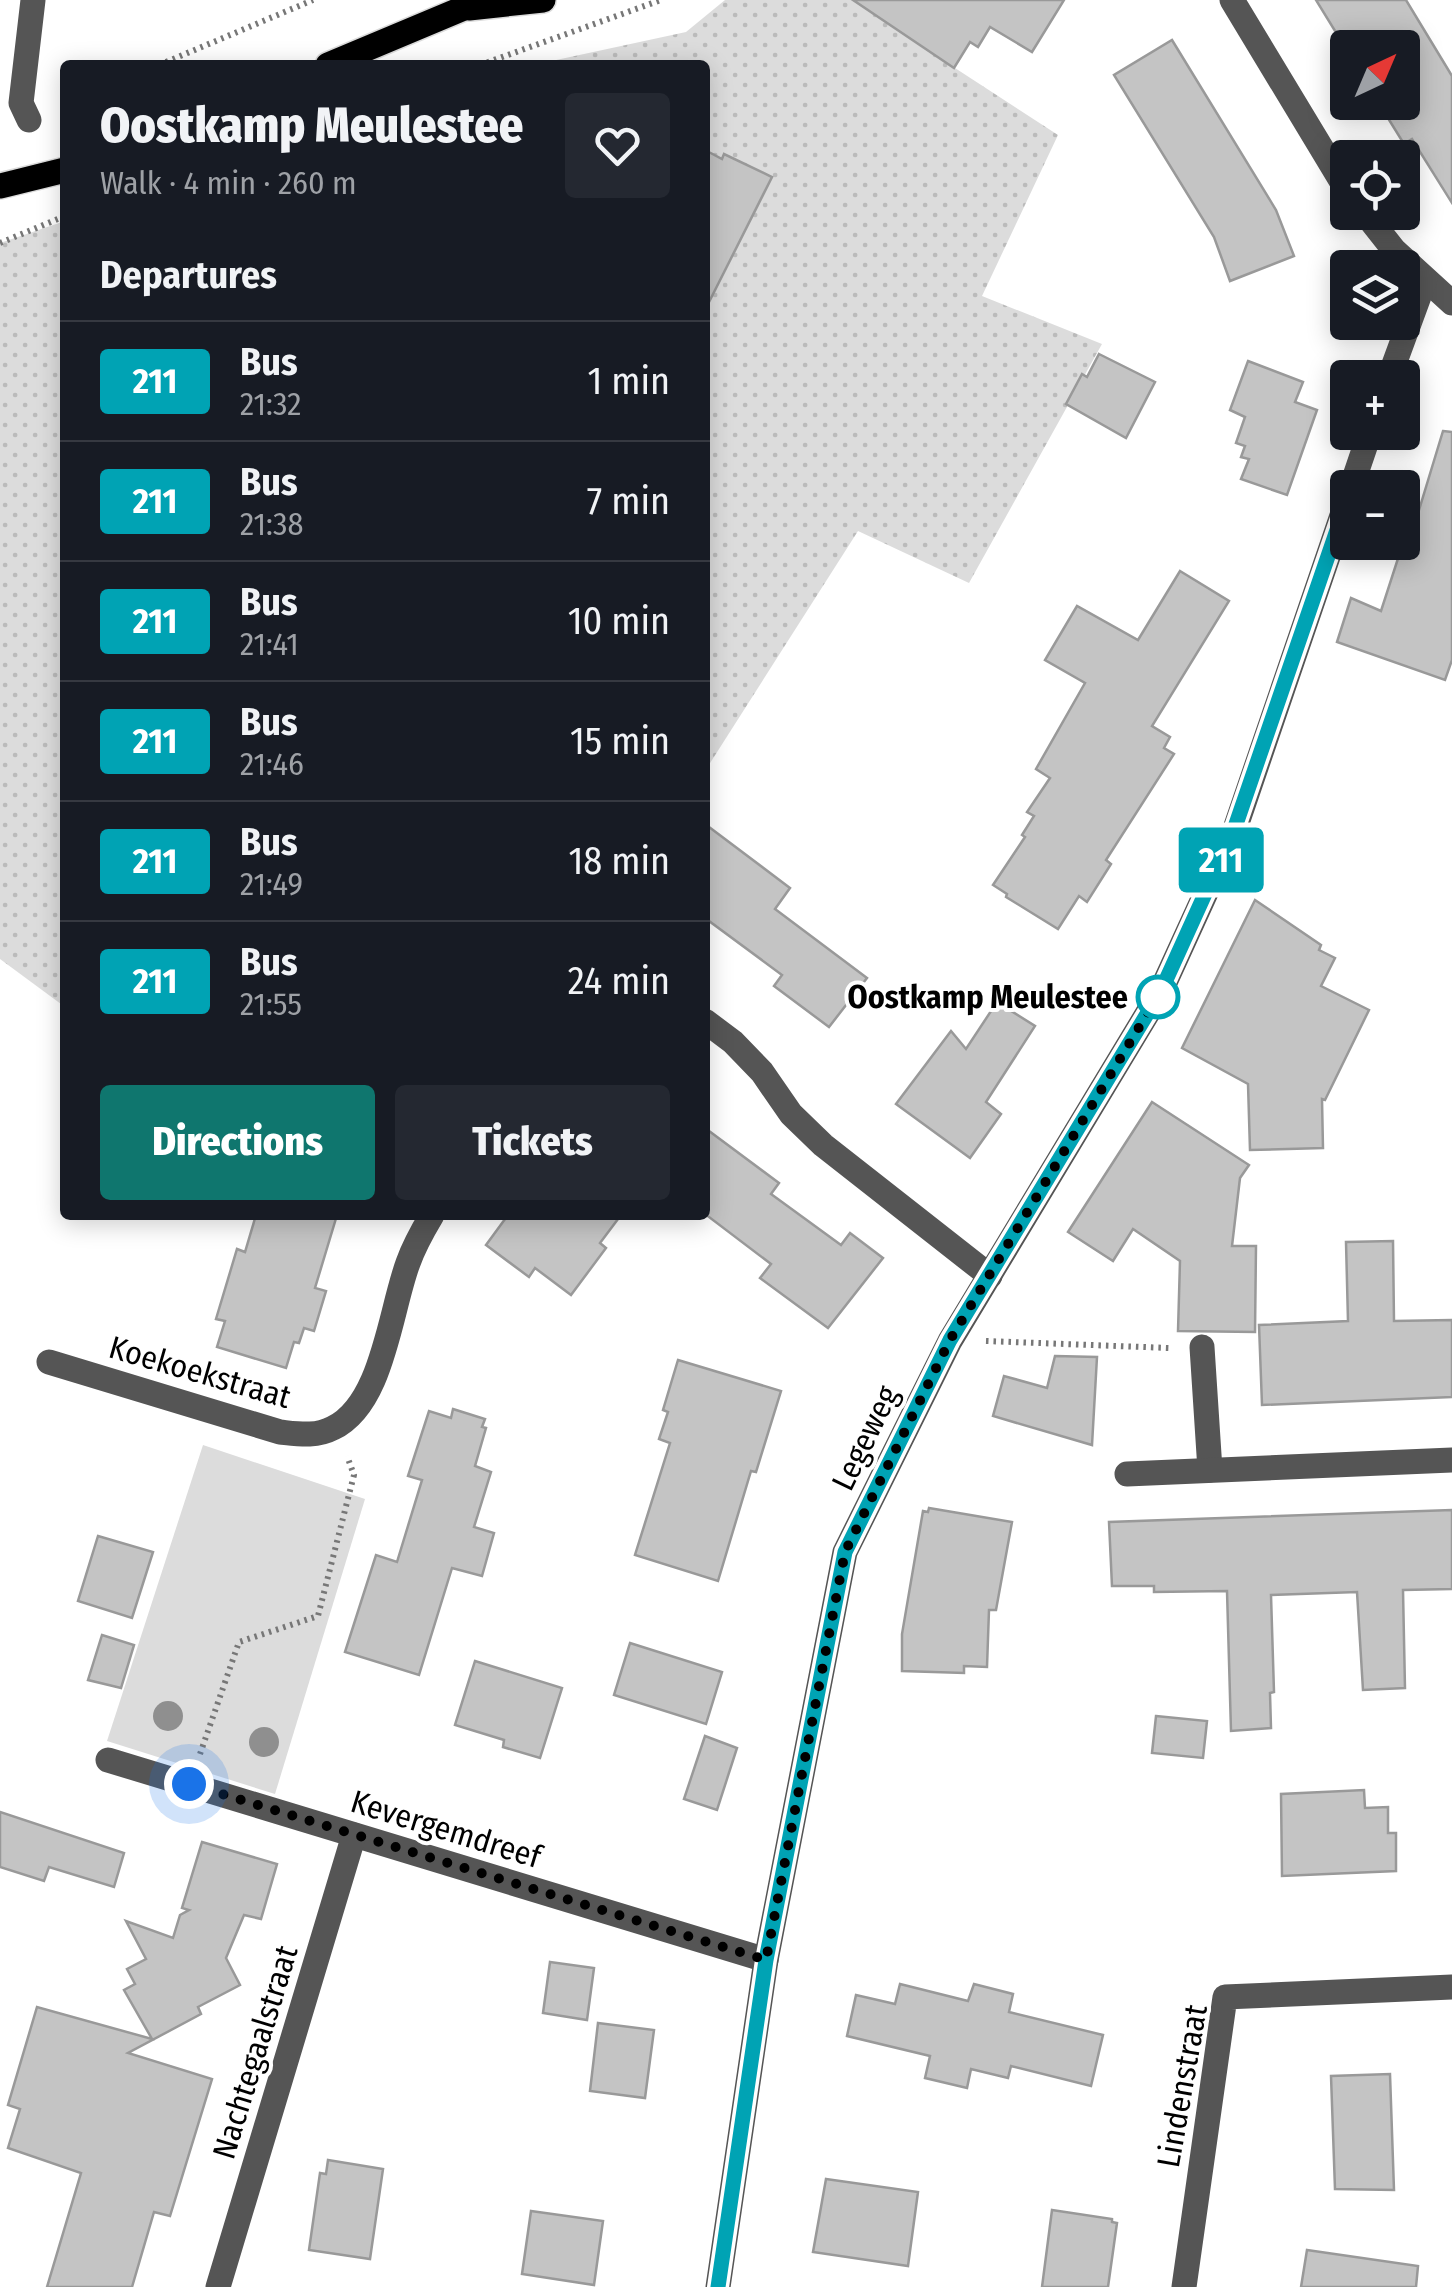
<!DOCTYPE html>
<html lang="en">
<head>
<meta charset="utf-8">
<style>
	body { margin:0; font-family:"Fira Sans Condensed",sans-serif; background:#242831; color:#f1f3f6; height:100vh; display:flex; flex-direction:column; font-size:38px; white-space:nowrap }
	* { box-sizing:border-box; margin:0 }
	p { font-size:32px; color:#9ea1a6 }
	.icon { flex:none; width:55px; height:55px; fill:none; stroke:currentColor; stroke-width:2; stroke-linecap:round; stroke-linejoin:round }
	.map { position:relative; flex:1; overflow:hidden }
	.panel { position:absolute; left:60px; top:60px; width:650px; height:1160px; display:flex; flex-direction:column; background:#171b24; border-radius:10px; box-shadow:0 5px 25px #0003 }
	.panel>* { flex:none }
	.badge { padding:0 20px; border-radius:8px; font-size:35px; line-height:65px }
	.needle { width:65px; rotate:44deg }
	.buttons { position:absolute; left:1330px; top:30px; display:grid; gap:20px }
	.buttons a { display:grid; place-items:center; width:90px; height:90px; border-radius:10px; background:#171b24; box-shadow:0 5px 25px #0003; font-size:50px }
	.you { position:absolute; width:50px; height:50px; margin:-25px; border:8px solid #fff; border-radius:50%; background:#1a73e8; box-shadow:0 0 0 15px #1a73e833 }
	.map>.badge { position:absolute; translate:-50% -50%; box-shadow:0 0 0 5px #fff }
	h2 { padding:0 40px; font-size:38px; line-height:90px }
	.round { display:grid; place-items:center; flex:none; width:105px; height:105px; border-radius:10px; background:#242831 }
	.head { display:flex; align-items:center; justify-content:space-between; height:170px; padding:0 40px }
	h1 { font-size:48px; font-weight:800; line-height:75px }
	.button { display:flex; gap:20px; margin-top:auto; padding:20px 40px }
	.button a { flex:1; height:115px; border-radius:10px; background:#0f766e; color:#fff; font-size:40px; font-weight:800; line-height:115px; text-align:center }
	.button a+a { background:#242831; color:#f1f3f6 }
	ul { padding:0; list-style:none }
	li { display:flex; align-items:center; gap:30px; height:120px; padding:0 40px; border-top:2px solid #363941 }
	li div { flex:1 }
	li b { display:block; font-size:38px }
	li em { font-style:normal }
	li .badge { min-width:110px; font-weight:700; text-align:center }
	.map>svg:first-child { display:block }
</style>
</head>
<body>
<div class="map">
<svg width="1452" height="2287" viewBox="0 0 1452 2287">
	<defs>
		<pattern id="grass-dots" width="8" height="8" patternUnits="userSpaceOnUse" patternTransform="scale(2.5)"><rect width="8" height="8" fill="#dcdcdc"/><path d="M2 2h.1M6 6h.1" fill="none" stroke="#bbb" stroke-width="1.8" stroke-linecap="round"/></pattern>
	</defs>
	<rect width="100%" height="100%" fill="#fff"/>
	<g fill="url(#grass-dots)">
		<path d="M725,0H867L878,16L895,29L1058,135L982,296L1102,344L969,583L858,531L705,771V65H533L686,32Z"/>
		<path d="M65,221V1007L0,959V243Z"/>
	</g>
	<path fill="#dcdcdc" d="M203,1445L365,1499L275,1794L107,1741Z"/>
	<g fill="#c4c4c4" stroke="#999" stroke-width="2.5">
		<path d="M853,0H1064L1032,52L990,27L978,47L970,42L954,68Z"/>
		<path d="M1316,0H1406L1452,76V203L1412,139L1404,144L1378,102H1402V48H1348V52Z"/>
		<path d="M1172,40L1276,210L1294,256L1230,281L1214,237L1114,75Z"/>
		<path d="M705,150L722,159L724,154L772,177L705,310Z"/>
		<path d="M1099,354L1155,382L1126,438L1066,404L1082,374L1087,377Z"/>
		<path d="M1248,361L1303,382L1295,402L1317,410L1287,495L1241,479L1249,459L1241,457L1245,446L1236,443L1245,417L1230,410Z"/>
		<path d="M1443,431L1452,432V660L1445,680L1337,642L1351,598L1381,611L1414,509L1419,510Z"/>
		<path d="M1180,571L1229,601L1152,726L1170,737L1164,748L1174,754L1106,860L1111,864L1087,902L1079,896L1058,929L1006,897L1007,894L993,885L1025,837L1022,835L1034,816L1027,812L1050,778L1036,769L1085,683L1045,660L1077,606L1138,640Z"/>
		<path d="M705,824L790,888L775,909L867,978L829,1027L774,986L782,975L705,918Z"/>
		<path d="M1255,900L1321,945L1319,950L1335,958L1321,986L1369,1010L1325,1100L1322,1099L1323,1148L1250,1150L1248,1084L1182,1048Z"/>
		<path d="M997,1002L1035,1026L986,1102L1001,1114L970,1158L896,1104L951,1031L966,1049Z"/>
		<path d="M1152,1102L1249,1165L1240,1178L1232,1246H1256L1255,1332L1178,1331L1180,1261L1133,1229L1113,1261L1068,1232Z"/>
		<path d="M705,1128L779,1183L771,1194L841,1245L850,1233L883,1258L828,1328L760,1278L771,1264L705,1214Z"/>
		<path d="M256,1215H337L315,1288L326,1291L314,1331L304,1328L299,1343L294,1342L286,1368L217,1347L225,1321L216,1319L237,1249L245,1252Z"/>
		<path d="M508,1215H621L600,1243L606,1248L571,1295L535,1268L529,1277L486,1245Z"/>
		<path d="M1393,1241L1394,1321L1452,1320V1397L1262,1405L1259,1325L1348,1321L1346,1242Z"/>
		<path d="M1055,1356L1097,1357L1092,1445L993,1416L1004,1376L1047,1388Z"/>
		<path d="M678,1360L781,1391L756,1472L751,1471L718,1581L635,1555L670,1443L659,1439L668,1412L663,1410Z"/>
		<path d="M453,1409L485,1419L482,1427L486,1428L475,1466L491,1472L474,1527L494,1533L482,1576L452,1568L419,1675L345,1652L376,1555L397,1562L422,1480L408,1476L429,1411L451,1418Z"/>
		<path d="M929,1508L1012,1522L996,1610H989L987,1667L964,1666V1673L902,1671V1634L923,1511L928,1512Z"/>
		<path d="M1452,1510V1589L1403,1590L1405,1688L1363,1690L1357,1592L1271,1595L1274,1692L1270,1693L1271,1728L1231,1731L1227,1591L1154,1592V1586H1112L1109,1522Z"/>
		<path d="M98,1536L153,1552L132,1618L78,1601Z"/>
		<path d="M102,1635L134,1645L121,1688L88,1680Z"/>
		<path d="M630,1643L722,1672L706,1724L614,1695Z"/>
		<path d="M475,1661L562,1688L540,1758L503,1747L504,1740L455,1725Z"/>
		<path d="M1156,1716L1207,1721L1203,1758L1152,1753Z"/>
		<path d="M705,1736L737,1748L717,1810L684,1799Z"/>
		<path d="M1364,1790L1365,1808L1388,1807V1833H1396V1871L1282,1876L1281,1794Z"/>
		<path d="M0,1812L124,1853L114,1887L49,1867L44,1881L0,1867Z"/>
		<path d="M202,1842L277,1864L261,1919L244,1915L226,1958L240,1985L198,2007L201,2014L128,2053L212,2079L170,2216L154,2212L132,2287H47L81,2173L8,2148L20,2109L8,2105L37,2007L152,2039L124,1990L135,1984L127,1969L146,1959L126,1921L173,1938L180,1915L189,1910L182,1908Z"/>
		<path d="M550,1962L594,1968L587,2020L543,2013Z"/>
		<path d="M900,1984L968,2001L974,1984L1013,1994L1009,2012L1103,2035L1091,2086L1011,2066L1008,2078L971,2069L967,2088L925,2078L930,2056L847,2036L856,1995L895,2004Z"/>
		<path d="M598,2023L654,2030L645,2098L590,2091Z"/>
		<path d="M1390,2074L1394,2190L1335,2189L1331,2076Z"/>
		<path d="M328,2160L383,2169L370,2259L309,2250L320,2173L326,2174Z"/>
		<path d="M826,2179L918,2192L908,2266L813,2252Z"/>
		<path d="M1052,2210L1112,2219V2222L1117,2223L1108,2287H1042Z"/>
		<path d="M531,2211L603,2221L594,2285L522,2274Z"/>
		<path d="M1307,2250L1418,2266L1416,2287H1301Z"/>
	</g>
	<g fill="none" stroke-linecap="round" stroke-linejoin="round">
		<g stroke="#dbdbdb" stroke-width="28">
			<g id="major">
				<path d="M469,8L543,0"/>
				<path d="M328,65L483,0"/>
				<path d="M0,186L65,170"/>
			</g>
		</g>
		<g stroke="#777" stroke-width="6" stroke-dasharray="2.5 5" stroke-linecap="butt">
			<path d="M159,65L313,0"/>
			<path d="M480,65L661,0"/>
			<path d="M0,243L65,216"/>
			<path d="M986,1341L1169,1348"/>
			<path d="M200,1754L239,1642L318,1616L354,1475L347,1456"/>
		</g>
		<g stroke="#555" stroke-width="25">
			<path d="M1232,0L1348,192"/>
			<path d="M29,120L21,103L33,0"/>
			<path d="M1364,212L1394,250L1452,303"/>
			<path d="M1389,378L1425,280"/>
			<path d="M1351,488L1370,432"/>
			<path d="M705,1021L733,1042L762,1072L791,1114L823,1145L990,1276"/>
			<path d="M1202,1347L1210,1470"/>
			<path d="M49,1362L280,1432C299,1434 316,1437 333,1428C383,1404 390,1311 408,1263C414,1246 423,1230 432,1215"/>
			<path d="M1127,1474L1452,1460"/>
			<path d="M108,1760L766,1960"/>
			<path d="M218,2287L354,1835"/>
			<path d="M718,2287L766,1960L845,1552L950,1341L1161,991L1235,829L1348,498"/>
			<path d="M1184,2287L1225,1997L1452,1987"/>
		</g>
		<use href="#major" stroke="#000" stroke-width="25"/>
	</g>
	<g fill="#8f8f8f">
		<circle cx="168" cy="1716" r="15"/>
		<circle cx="264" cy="1742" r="15"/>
	</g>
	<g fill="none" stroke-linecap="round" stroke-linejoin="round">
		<g stroke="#fff" stroke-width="22">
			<path id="line" d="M718,2287L766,1960L845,1552L950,1340L1161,991L1234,830L1348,498"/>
		</g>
		<use href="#line" stroke="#00a3b4" stroke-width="15"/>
		<path stroke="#000" stroke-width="10" stroke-dasharray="0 18" d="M189,1784L766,1960L845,1552L950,1340L1161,991L1158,997"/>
	</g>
	<circle fill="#fff" stroke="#00a3b4" stroke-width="5" cx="1158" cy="997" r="20"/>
	<g text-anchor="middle" stroke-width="8" stroke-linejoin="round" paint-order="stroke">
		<g font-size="32" font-weight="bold" fill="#000" stroke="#fff" text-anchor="end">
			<text x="1128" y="1008">Oostkamp Meulestee</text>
		</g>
		<g font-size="32" fill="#000" stroke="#fff">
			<text transform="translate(200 1372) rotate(16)" y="11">Koekoekstraat</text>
			<text transform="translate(865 1438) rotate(-64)" y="11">Legeweg</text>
			<text transform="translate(446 1829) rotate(17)" y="11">Kevergemdreef</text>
			<text transform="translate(255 2052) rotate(-73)" y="11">Nachtegaalstraat</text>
			<text transform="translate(1182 2086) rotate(-80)" y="11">Lindenstraat</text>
		</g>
	</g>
</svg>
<div class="buttons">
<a><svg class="needle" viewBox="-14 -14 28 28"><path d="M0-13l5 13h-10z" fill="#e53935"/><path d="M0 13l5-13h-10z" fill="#9ea1a6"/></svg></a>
<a><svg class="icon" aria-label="locate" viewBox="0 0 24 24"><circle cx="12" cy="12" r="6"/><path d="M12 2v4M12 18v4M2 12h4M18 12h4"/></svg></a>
<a><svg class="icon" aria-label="layers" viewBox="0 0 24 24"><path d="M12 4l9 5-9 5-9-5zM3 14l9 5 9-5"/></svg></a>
<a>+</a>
<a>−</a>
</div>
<div class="you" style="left:189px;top:1784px"></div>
<b class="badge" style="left:1221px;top:860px;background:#00a3b4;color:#fff">211</b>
<section class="panel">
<div class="head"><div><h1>Oostkamp Meulestee</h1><p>Walk · 4 min · 260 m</p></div><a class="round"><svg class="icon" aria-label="heart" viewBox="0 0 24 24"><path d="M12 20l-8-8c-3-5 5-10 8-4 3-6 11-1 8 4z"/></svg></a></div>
<h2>Departures</h2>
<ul>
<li><span class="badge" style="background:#00a3b4;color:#fff">211</span><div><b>Bus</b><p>21:32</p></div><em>1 min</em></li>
<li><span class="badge" style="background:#00a3b4;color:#fff">211</span><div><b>Bus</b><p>21:38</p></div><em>7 min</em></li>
<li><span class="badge" style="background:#00a3b4;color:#fff">211</span><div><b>Bus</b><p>21:41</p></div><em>10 min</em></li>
<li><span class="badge" style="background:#00a3b4;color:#fff">211</span><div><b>Bus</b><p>21:46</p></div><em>15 min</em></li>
<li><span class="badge" style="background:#00a3b4;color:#fff">211</span><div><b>Bus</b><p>21:49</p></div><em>18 min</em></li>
<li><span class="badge" style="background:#00a3b4;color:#fff">211</span><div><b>Bus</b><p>21:55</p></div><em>24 min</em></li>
</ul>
<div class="button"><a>Directions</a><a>Tickets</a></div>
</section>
</div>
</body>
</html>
